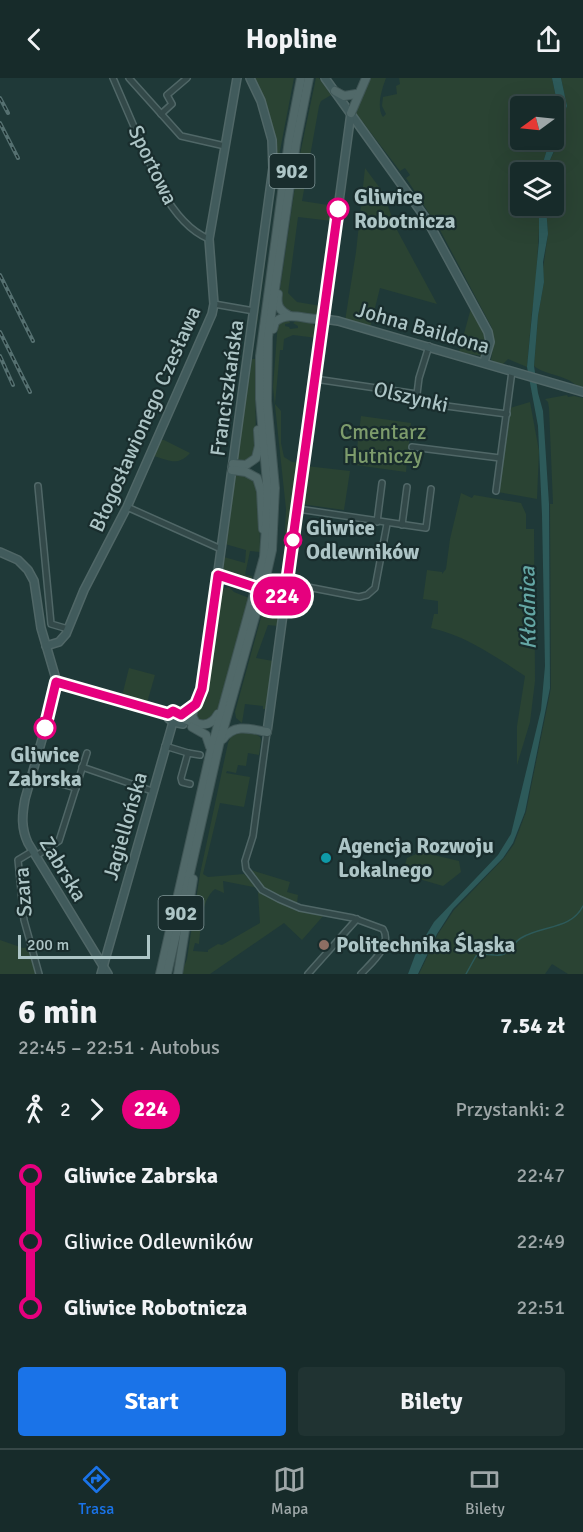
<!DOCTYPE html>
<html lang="pl">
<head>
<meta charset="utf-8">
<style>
	body { margin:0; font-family:Signika,sans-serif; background:#203332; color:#f1f3f6; height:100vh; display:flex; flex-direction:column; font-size:22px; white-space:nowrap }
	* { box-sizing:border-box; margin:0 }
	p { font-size:20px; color:#9ea7a8 }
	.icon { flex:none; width:33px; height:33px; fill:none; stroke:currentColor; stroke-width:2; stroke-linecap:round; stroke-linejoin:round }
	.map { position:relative; height:896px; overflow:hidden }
	.details { display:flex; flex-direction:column; background:#172b2a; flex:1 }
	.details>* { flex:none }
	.badge { padding:0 12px; border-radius:20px; font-size:21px; line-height:39px }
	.needle { width:39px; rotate:255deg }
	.fabs { position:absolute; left:510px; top:18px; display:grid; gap:12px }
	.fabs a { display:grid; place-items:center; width:54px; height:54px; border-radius:6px; background:#172b2a; box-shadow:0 6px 24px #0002,0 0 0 2px #364747; font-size:30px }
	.scale { position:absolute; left:18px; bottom:15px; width:132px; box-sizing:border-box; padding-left:6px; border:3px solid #adc5c6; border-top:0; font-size:16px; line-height:21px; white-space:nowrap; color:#adc5c6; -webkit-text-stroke:4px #192d2d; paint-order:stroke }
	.map>.badge { position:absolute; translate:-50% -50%; box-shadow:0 0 0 3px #fff }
	.legs { display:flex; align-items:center; gap:9px; height:66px; padding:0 18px; font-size:20px }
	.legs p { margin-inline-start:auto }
	.head { display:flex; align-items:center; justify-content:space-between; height:102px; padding:0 18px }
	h1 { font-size:33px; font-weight:700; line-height:45px }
	.cta { display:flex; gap:12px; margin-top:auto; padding:12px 18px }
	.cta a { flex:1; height:69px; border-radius:6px; background:#1a73e8; color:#fff; font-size:24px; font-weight:700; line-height:69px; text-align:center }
	.cta a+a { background:#203332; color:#f1f3f6 }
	ul { padding:0 18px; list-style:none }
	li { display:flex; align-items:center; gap:21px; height:66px; font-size:22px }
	li i { display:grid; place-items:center; width:9px; height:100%; margin:0 8px; background:currentColor }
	li i::after { content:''; width:15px; height:15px; margin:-8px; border:4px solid; border-radius:50%; background:#172b2a }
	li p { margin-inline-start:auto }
	li:first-child i { background:linear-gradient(#0000 50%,currentColor 0) }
	li:last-child i { background:linear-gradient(currentColor 50%,#0000 0) }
	header { display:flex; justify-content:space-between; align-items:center; height:78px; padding:0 18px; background:#172b2a; font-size:27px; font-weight:700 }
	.dock { display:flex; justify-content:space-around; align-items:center; height:84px; border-top:2px solid #364747; background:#172b2a; font-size:16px; color:#9ea7a8 }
	.dock a { display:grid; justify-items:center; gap:3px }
	.dock .on { color:#1a73e8 }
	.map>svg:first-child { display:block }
</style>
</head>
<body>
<header><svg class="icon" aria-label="back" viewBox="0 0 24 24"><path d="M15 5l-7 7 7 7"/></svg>Hopline<svg class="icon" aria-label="share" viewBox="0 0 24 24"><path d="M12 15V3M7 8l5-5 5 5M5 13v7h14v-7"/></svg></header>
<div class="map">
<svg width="583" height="896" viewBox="0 0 583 896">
	<rect width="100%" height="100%" fill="#1f3938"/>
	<g fill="#2a4333">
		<path d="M253,0H294L278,83L257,246H254L276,82C275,54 266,25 253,0Z"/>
		<path d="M316,0H319L331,17L321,23L319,28L302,123L335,128L332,143L298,139L288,215L297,224L321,228L319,235C312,239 291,238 284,232C281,229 280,223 279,218L299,81Z"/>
		<path d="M369,0H386C382,11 376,29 383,39L386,36L382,28L383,19L397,16L396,8L400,6L399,0H552L557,24L554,45V28H520V62H550L540,94H520V128H539L540,134L535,218L532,233L527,289L508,281L502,287L491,282L493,269L492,250L440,152L406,100L410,97L405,90L400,93L355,34Z"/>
		<path d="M561,0H583V309C573,307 574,304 566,301C555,296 542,295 534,288L538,238L544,204L543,191L548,156L546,128H554V94H548L550,82L556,70L561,44L567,28Z"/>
		<path d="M365,90L382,113L397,152L437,226L380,210L370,250L345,243L356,174Z"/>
		<path d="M471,230L487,263L482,278L459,274Z"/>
		<path d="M289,242L290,245L285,246V248L289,249L290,251L298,250V248L293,245L296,243L312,245L318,251L317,260L293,257L284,261L283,272H280L275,326L281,333V365L284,379L292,384L301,385L284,506L279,511L284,475L286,431L273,309L278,244Z"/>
		<path d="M252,281H255L256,374L254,379L246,384L238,381L237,378Z"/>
		<path d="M567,317L568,319L574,318L583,320V896H568L552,886L545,896H419L438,856L454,832L504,780L514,766L526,734L551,610L550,426H553L549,330L548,324L545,321Z"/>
		<path d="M530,324L539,373L537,421L498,414L510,330Z"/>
		<path d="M361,338L411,345L406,394L355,387Z"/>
		<path d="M160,362H164L190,375C177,389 170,382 153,378Z"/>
		<path d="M306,388L350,393L344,432L301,426Z"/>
		<path d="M237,396L251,397L259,407L260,474L250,473L245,497L252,498L251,503L241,502L223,493L224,479L245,485L246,472L225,466L233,404Z"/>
		<path d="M461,415L472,420L474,417L521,425L526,436V451H534L535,603L530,644L517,687V648L525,598C496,579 465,557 431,550L434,536H438V523L423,521L427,492L442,494V496L446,491L450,461Z"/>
		<path d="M229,509L234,514L249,520L216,637L213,641L198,645L194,636C216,602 216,551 221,511Z"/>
		<path d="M265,525L281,529L278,548L268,547L256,580L273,583L267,631H263V628L245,626L242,645L236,640L235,634Z"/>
		<path d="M129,590L155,597L147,625L122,618Z"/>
		<path d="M238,653L254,655L260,659L261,662L259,677L248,675L246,688L238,687L236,695L227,693L226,695L250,699L244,729L220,725L203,796L208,799L244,796L258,810L223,803L224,815L215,811C201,822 201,849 199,866L195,865L193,873L208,874V872L218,866L222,867L260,845L258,814L297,833L324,837L302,862L284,845L210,896H181L187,881L200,796L228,665L233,654Z"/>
		<path d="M421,774L459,783L461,794L443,808L402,796L407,780Z"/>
		<path d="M251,792L290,804L287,814L298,817L297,825C273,816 266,815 250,793Z"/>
		<path d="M0,862L23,870L29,869L36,896H0Z"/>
	</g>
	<g fill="#2d5a5a">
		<path d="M552,0H561L567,28L561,44V57L550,82L548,94H540L550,62H554V45L557,24Z"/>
		<path d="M539,128H546L548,156L543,184L544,204L538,238L534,288L538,315L543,333L549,426L550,610L525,734L513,765L503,780L453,831L437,856L418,896H408L417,872L434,844L498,777L511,756L541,632L545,588L542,437L538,348L527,289L539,163Z"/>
	</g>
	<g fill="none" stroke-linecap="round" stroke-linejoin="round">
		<path stroke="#2d5a5a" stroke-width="1.5" d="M466,896L476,878C486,873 495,880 504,876C511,873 514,864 521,860C542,847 571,852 583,828"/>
		<g stroke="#506767" stroke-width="8">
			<g id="street">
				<path d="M113,0L161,111C172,131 187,152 209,161"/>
				<path d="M129,0L181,58L225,68"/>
				<path d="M161,36L172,26L167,17L187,0"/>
				<path d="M214,226L254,233"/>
				<path d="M315,301L417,316L416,324L507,336"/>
				<path d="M417,316L419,300L429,268"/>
				<path d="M412,369L500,380"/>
				<path d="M38,408L51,546L68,551"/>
				<path d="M496,413L512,293"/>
				<path d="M127,429L221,471"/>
				<path d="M298,431L426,450L431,411"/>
				<path d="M377,444L382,405"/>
				<path d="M402,447L407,409"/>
				<path d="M287,505L359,519L367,517L375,510L387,446"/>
				<path d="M267,654L253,758L245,783L246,791L262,812L279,821L300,830L353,840L383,851C393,867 371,885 361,896"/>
				<path d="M165,668L188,675"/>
				<path d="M82,689L152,713"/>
				<path d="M31,698L76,710"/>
				<path d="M190,706L182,704L181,700L188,675L200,677"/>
				<path d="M33,773L18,782L24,842L39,896"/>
				<path d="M36,778L59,763L87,675"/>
				<path d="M308,896L357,841"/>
			</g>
		</g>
		<g stroke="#506767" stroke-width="10">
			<g id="secondary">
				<path d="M325,0L427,142L488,254L490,264L484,284"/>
				<path d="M324,241L338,243L583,314"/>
				<path d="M0,474L18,482L28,492L34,503L41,550L56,601L55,616L25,721C22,737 21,750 28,765L108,896"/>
				<path d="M218,497L248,508"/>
				<path d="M270,515L285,519"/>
				<path d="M46,568L59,564L66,556L84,512L127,429L212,236L214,226L209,161L237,0"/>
				<path d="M56,605L168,636L175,633L185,640"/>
				<path d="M168,636V640L173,644L183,646L185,640L194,631L202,611L273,90L272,62L261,23L250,0"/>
				<path d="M267,654L351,35"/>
				<path d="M101,896L173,644"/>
			</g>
		</g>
		<g stroke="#3f5555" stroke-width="10">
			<g id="primary">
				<path d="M335,13L344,18L356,16"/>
				<path d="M351,35L366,0"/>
				<path d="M278,216C276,228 280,233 290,238"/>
				<path d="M273,251L275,244C289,232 307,243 324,241"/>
				<path d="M233,386L246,387L256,380L259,368L258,352"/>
				<path d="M232,392L246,394L257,400L261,413L263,451"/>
				<path d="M194,631L192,638L196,645"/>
				<path d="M185,641C198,647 210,651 218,636"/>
				<path d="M192,649L206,657L210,669"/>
				<path d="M223,661C234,645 251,651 267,654"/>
				<path d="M160,896L210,676L264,479L268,418L260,321V278L289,62L301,0"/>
				<path d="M167,896L219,667L265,503L272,472L275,410L267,323L268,259L296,65L309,0"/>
				<path d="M178,896L193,801"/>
			</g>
		</g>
		<use href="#street" stroke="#334949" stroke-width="5"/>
		<use href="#secondary" stroke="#415b5c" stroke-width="7"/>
		<use href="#primary" stroke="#516969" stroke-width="8"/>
		<g stroke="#557070" stroke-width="4">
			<g id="rail">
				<path d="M0,20L8,35"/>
				<path d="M0,45L18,80"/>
				<path d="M0,197L33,263"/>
				<path d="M0,254L30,314"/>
				<path d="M0,278L13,307"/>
			</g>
		</g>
		<use href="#rail" stroke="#192d2d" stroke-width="1.5" stroke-dasharray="4.5" stroke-linecap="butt"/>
		<g stroke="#506767" stroke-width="10" stroke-linecap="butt">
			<path id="secondary-bridge" d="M248,508L270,515"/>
		</g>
		<use href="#secondary-bridge" stroke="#415b5c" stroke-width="7"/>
	</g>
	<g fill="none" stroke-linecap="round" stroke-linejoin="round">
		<g stroke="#fff" stroke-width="14">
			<path id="line-1" d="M45,650L56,604L168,636L173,633L181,637L196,626L202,611L218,497L285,519L338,131"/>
		</g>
		<use href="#line-1" stroke="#e6007e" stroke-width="9"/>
	</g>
	<g fill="#fff" stroke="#e6007e" stroke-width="3">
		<circle cx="338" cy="131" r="10"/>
		<circle cx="293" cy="462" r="8"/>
		<circle cx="45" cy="650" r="10"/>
	</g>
	<circle fill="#0f9aa8" stroke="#192d2d" stroke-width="2" cx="326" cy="780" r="6"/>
	<circle fill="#8d6e63" stroke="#192d2d" stroke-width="2" cx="324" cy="867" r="6"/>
	<g text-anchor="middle" stroke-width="4.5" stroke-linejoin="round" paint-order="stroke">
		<g fill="#192d2d" stroke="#819798" stroke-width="1.5">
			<rect x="269.5" y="76" width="45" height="34" rx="4.5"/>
			<rect x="158.5" y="818" width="45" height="34" rx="4.5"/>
		</g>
		<g font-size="20" font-weight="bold" fill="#adc5c6">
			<text x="292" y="100">902</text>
			<text x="181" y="842">902</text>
		</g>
		<g font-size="21" fill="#adc5c6" stroke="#192d2d">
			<text transform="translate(153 87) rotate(64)" y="7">Sportowa</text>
			<text transform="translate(423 250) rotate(16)" y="7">Johna Baildona</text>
			<text transform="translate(227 310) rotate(-82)" y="7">Franciszkańska</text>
			<text transform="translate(411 319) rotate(13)" y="7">Olszynki</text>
			<text transform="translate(145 341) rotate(-66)" y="7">Błogosławionego Czesława</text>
			<text transform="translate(125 748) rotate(-74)" y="7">Jagiellońska</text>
			<text transform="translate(63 791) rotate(59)" y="7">Zabrska</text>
			<text transform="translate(23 814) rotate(-94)" y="7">Szara</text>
		</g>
		<g font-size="21" font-weight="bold" fill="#adc5c6" stroke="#192d2d" text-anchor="start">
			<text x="354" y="126">Gliwice<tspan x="354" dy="24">Robotnicza</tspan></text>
			<text x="306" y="457">Gliwice<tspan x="306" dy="24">Odlewników</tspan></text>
			<text x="45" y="684" text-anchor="middle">Gliwice<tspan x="45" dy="24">Zabrska</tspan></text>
		</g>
		<g font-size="21" fill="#7d9c6c" stroke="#192d2d">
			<text x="383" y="361">Cmentarz<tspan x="383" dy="24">Hutniczy</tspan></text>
		</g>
		<g font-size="21" font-weight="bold" fill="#adc5c6" stroke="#192d2d" text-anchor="start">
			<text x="338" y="775">Agencja Rozwoju<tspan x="338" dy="24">Lokalnego</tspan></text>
			<text x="336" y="874">Politechnika Śląska</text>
		</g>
		<g font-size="22" font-style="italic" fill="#64a7a5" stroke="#192d2d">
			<text transform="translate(527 530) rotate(-91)" y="8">Kłodnica</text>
		</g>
	</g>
</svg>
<div class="fabs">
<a><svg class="needle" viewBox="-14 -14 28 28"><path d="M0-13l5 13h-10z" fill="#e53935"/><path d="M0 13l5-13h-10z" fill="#9ea7a8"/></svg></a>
<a><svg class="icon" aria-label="layers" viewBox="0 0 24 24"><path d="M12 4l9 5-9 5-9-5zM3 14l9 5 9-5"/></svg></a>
</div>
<div class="scale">200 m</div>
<b class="badge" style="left:282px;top:518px;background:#e6007e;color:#fff">224</b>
</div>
<section class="details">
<div class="head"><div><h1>6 min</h1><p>22:45 – 22:51 · Autobus</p></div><b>7.54 zł</b></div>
<div class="legs"><svg class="icon" aria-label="walk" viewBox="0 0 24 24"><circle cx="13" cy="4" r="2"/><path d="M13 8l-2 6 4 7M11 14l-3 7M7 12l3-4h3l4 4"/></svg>2<svg class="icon" aria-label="forward" viewBox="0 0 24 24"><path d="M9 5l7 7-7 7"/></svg><b class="badge" style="background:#e6007e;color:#fff">224</b><p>Przystanki: 2</p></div>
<ul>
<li><i style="color:#e6007e"></i><b>Gliwice Zabrska</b><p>22:47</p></li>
<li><i style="color:#e6007e"></i><span>Gliwice Odlewników</span><p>22:49</p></li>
<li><i style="color:#e6007e"></i><b>Gliwice Robotnicza</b><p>22:51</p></li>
</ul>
<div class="cta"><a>Start</a><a>Bilety</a></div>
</section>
<nav class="dock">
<a class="on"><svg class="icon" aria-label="directions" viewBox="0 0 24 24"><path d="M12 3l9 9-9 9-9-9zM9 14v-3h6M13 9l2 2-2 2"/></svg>Trasa</a>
<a><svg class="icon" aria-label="map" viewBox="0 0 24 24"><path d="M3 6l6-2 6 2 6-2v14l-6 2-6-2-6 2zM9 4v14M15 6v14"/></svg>Mapa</a>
<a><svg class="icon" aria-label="tickets" viewBox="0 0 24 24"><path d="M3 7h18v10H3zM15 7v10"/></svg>Bilety</a>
</nav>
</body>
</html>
